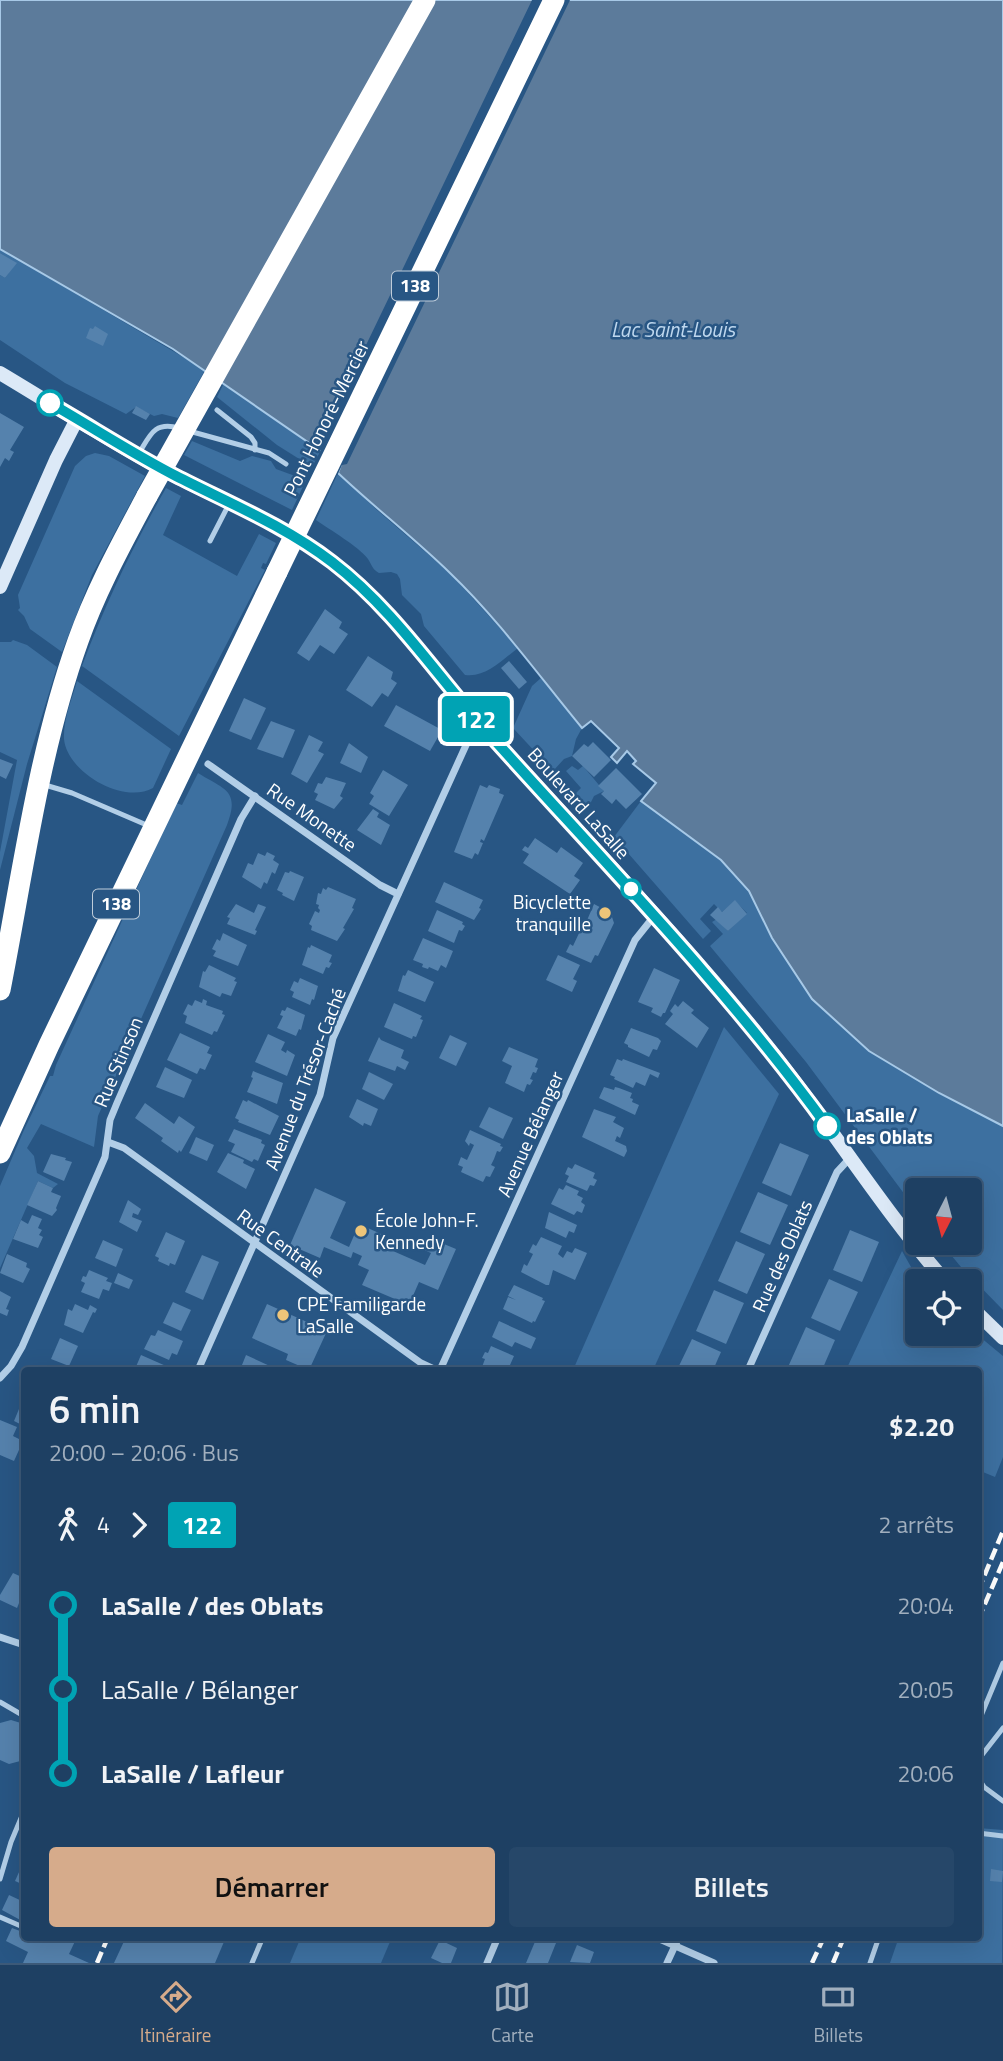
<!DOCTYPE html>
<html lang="fr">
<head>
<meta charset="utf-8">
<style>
	body { margin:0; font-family:"Titillium Web",sans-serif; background:#264769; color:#f1f3f6; height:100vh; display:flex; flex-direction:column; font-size:26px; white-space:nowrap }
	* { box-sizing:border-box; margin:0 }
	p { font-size:23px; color:#a1afbe }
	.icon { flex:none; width:38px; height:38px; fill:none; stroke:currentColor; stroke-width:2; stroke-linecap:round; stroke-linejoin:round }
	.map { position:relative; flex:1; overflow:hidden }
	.panel { position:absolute; left:21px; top:1367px; width:961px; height:574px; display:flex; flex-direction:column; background:#1e4063; border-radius:7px; box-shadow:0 7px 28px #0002,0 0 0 2px #3c5978 }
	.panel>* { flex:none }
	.badge { padding:0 14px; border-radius:5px; font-size:24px; line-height:46px }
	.needle { width:46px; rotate:186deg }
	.buttons { position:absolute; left:905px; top:1178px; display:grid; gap:14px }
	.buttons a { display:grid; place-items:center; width:77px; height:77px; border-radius:7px; background:#1e4063; box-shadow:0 7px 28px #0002,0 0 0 2px #3c5978; font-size:35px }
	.map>.badge { position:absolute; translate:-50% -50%; box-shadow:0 0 0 4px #fff }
	.legs { display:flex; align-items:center; gap:10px; height:77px; padding:0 28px; font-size:23px }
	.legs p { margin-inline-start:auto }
	.headline { display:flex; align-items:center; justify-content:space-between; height:119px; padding:0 28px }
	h1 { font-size:38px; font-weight:600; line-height:52px }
	.action { display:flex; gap:14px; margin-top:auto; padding:14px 28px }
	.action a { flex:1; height:80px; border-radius:7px; background:#d6ab8b; color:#111; font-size:28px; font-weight:600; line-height:80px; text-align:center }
	.action a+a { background:#264769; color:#f1f3f6 }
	ul { padding:0 28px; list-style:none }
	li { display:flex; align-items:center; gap:24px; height:84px; font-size:26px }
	li i { display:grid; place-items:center; width:10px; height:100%; margin:0 9px; background:currentColor }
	li i::after { content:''; width:18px; height:18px; margin:-9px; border:5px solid; border-radius:50%; background:#1e4063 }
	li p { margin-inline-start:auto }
	li:first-child i { background:linear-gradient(#0000 50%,currentColor 0) }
	li:last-child i { background:linear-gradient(currentColor 50%,#0000 0) }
	.tabs { display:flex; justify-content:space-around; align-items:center; height:98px; border-top:2px solid #3c5978; background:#1e4063; font-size:19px; color:#a1afbe }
	.tabs a { display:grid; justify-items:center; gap:4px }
	.tabs .on { color:#d6ab8b }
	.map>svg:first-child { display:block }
</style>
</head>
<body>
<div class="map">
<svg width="1003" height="1963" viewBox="0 0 1003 1963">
	<rect width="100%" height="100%" fill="#285684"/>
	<g fill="#3d70a0">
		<path d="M0,249L205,370L178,418L162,414L154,416L136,407L126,414L65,383L0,340V275L5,278L16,263L0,253Z"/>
		<path d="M224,383L321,450L312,467L277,445L217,397Z"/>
		<path d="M192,441L240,461L252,456L271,461L276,469L306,480L292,510L184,455Z"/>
		<path d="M95,453L109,456L145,476L92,575L62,652L30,629L24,616L18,610L20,608L18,595L75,466L86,456Z"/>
		<path d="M338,473L377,510L450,573L518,648C502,660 486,678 465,675L424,626L421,614L402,595L400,579L397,574L391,572L379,573C372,569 372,565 368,559C358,546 330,530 316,520Z"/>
		<path d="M166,488L181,496L163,535L237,576L259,534L276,543L266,564L263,563L261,568L265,570L255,589L179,736L82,666C105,604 133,546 166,488Z"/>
		<path d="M13,640L27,645L57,667L27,764L0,870V852L17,760L0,752V642H11Z"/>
		<path d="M541,678L582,728L576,739L572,756L564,759L553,771L513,728L532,686Z"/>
		<path d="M77,681L171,749L153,788C123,805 67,772 64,739C63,720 72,699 77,681Z"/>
		<path d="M572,766L578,770L583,766L604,791L594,796L587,810L574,795L581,788L566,771Z"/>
		<path d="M198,773C225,790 240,790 227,825L98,1116L94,1147L41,1124L27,1148L34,1156L37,1173L58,1184L53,1188L38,1181L0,1268V1186L24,1130L50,1076H53L56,1065L176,803L182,805Z"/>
		<path d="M641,801L721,860L749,891L772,938L812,999L869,1051L939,1093L1003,1126V1310L961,1267L941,1243L970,1242V1190H917V1211L806,1062L710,946L723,934L712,922L717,919L728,931L747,913L735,901L722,912L714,904L700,919L711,931L703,939L614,837Z"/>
		<path d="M724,1027L779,1094L653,1370H573Z"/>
		<path d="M902,1251L919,1281H917V1334L970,1332L980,1337L1003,1356V1457L995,1477L978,1470V1370H846Z"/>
		<path d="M978,1828L1003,1830L1002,1963H890L899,1937H978Z"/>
		<path d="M301,1937H392L381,1963H290Z"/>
	</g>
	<path fill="#5c7b9b" stroke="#a7c9e7" stroke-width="2" d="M0,0H1003V1126L939,1093L869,1051L812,999L772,938L749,891L721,860L641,801L656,783L633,764L636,761L627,751L617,763L611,757L619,748L591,721L582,728C539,676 499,620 450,573C414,538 374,507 338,473L341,465L173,349L0,249Z"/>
	<path fill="#285684" d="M532,0H570L347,464L342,465L337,476V466L319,453L321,450L317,447Z"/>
	<g fill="#5582ad">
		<path d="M0,253L17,263L5,278L0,275Z"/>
		<path d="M95,326L108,334L103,346L86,338L90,328L93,329Z"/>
		<path d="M136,406L150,414L146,420L132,413Z"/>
		<path d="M0,413L24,427L10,450L14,452L9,461L5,458L0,467Z"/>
		<path d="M325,609L342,622L339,628L348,634L334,654L320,645L309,661L297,653Z"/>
		<path d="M368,656L393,672L391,679L397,683L388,697L382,693L372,707L346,690Z"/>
		<path d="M509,661L527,682L519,689L501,668Z"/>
		<path d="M244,698L266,708L251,740L229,731Z"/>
		<path d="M396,705L442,730L430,751L384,726Z"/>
		<path d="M271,721L295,730L283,758L257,749Z"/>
		<path d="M309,735L323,742L318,751L324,754L307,783L291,774Z"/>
		<path d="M593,742L611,760L594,777L572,756L584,744L588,747Z"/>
		<path d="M349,743L368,757L361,773L340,763Z"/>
		<path d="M0,759L13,764L6,779L0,776Z"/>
		<path d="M616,768L642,794L626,809L616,799L612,804L601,794L604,791L598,786Z"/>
		<path d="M383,770L408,785L389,816L369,804L374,796L370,793Z"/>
		<path d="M326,777L346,783L340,796L343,798L334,809L315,800L318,794L314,792L318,783L322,784Z"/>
		<path d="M480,785L487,788L489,785L500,789L499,793L504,795L484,841L481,839L480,842L483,843L478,855L475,853L472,859L454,852Z"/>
		<path d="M373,809L379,813L377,817L390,825L381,845L357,830Z"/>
		<path d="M535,838L557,853L561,847L583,863L574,876L580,880L570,894L523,863L529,854L522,850L525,846L528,848Z"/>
		<path d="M267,852L275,856L273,860L279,864L275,874L272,872L267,884L264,882L261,889L242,877L248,863L253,865L258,853L265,856Z"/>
		<path d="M290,871L304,877L294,901L282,895L283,893L277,890L285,872L289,873Z"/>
		<path d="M444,882L483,900L479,908L481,909L474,920L435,902Z"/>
		<path d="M328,887L356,899L352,908L354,909L343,928L345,929L337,941L311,930L312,926L309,924L315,911L319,913L320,910L318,908L319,905L316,904L318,893L321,894L323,888L326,890Z"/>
		<path d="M735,900L747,914L728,931L710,915L718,907L722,912Z"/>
		<path d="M236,904L254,913L258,904L266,907L255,930L257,931L255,935L227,924L230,918L227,917Z"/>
		<path d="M594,904L613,914L612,917L614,923L598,956L595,955L591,963L566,952L570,944L573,946L580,931L582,932Z"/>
		<path d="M437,910L463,922L462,924L465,926L462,931L459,930L454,943L428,931Z"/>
		<path d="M223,933L247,945L238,966L213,956L216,951L212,949L217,939L220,941Z"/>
		<path d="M423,938L453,951L446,968L441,965L438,971L429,967L428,969L422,967L423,964L413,960Z"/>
		<path d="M311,945L332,955L329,962L332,963L329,968L326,967L323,974L302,965L308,947L310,948Z"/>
		<path d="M558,955L580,965L573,979L577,981L572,992L546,980Z"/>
		<path d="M209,965L236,978L234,981L237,982L231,996L222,993L220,997L199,987L203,971L205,972Z"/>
		<path d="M654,968L680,980L665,1013H663L661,1017L651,1012L653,1008L638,1002Z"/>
		<path d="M408,970L434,982L425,1002L398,991L403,975L405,976Z"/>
		<path d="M300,978L318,986L314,1000L312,999L310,1005L292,997L294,992L290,990L294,981L298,983Z"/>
		<path d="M203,999L207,1001L206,1005L223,1011L222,1014L225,1015L217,1032L214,1031L212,1035L185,1023L187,1016L183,1014L188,1004L192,1006L195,1000L202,1003Z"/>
		<path d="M683,1001L694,1010L691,1013L709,1028L697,1048L665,1024L673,1014L670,1011L675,1004L678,1007Z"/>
		<path d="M394,1003L422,1016L420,1019L423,1020L416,1037L413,1036L412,1039L384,1027Z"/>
		<path d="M287,1007L305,1015L301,1030L299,1029L296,1036L277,1028L283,1016L280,1015L282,1010L285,1011Z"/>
		<path d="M631,1028L658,1038L661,1041L657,1050L653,1049L649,1057L628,1047V1045L624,1043Z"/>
		<path d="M180,1033L210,1047L207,1053L212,1055L205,1070L200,1068L197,1074L167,1060Z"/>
		<path d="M268,1034L285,1042L281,1050L286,1053L287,1050L295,1055L287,1076L255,1062Z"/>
		<path d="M450,1035L467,1043L456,1066L439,1058Z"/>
		<path d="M379,1037L381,1040L404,1050L401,1058L409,1062L405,1070L397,1066L395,1071L368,1061Z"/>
		<path d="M509,1047L538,1059L535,1067L538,1068L536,1073L533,1072L530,1079L533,1080L530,1085L527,1084L524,1092L505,1083L512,1066L502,1061Z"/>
		<path d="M617,1059L622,1061L623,1059L660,1073L658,1078L650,1074L645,1086L636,1082L633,1088L614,1079L615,1077L610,1075Z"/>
		<path d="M165,1067L192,1080L184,1098L156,1087Z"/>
		<path d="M253,1071L283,1083L277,1104L247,1092L253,1078L251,1077Z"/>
		<path d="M369,1072L393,1084L384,1100L362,1089Z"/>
		<path d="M604,1087L614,1090L615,1087L619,1088L632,1093L630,1098L633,1099L632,1102L639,1105L635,1115L599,1098Z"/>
		<path d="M357,1099L378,1109L371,1126L364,1123L363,1126L349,1117Z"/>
		<path d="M243,1100L247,1102L248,1100L279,1116L270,1135L238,1122L239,1120L235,1118Z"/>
		<path d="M145,1103L174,1124L179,1116L195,1127L181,1152L179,1150L178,1153L161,1141L163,1138L135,1118Z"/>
		<path d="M489,1107L513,1118L503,1139L479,1127Z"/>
		<path d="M594,1109L616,1117L613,1122L624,1128L620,1138L617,1136L615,1141L626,1146L627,1151L624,1157L582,1137Z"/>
		<path d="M234,1129L262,1140L261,1143L265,1145L258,1161L254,1159L252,1162L231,1152L235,1144L228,1141Z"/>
		<path d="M470,1130L501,1144L500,1146L503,1147L500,1152L497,1151L494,1159L491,1165L495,1167L490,1177L486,1176L483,1182L461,1172L463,1167L458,1165L461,1157L467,1160L474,1145L470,1143L469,1146L465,1141Z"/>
		<path d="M196,1137L214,1145L207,1161L189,1153Z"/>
		<path d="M780,1143L809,1155L791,1196L762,1183Z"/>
		<path d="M228,1153L244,1160L243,1163L255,1169L246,1189L217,1172Z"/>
		<path d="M51,1154L66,1158L65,1160L72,1162L64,1181L43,1172Z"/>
		<path d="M575,1164L595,1173L593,1178L597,1180L594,1186L590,1185L587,1191L566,1182L569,1176L565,1174L568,1167L572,1169Z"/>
		<path d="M38,1181L53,1188L51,1192L61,1196L56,1208L57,1210L52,1216L27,1205Z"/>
		<path d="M566,1185L579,1191L577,1195L583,1198L581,1202L585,1205L582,1213L577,1211L574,1215L551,1204L559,1188L563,1190Z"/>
		<path d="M315,1188L346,1202L330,1238L349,1247L359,1224L381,1234L377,1244L425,1265L431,1253L422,1249L427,1237L456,1249L438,1290L419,1282L409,1305L362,1285L369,1270L358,1265L362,1256L353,1252L351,1258L324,1247L320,1258L290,1245Z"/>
		<path d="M758,1192L788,1205L770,1245L740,1232Z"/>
		<path d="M128,1200L141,1209L138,1215L133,1213L132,1217L142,1221L137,1232L119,1222Z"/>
		<path d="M549,1212L577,1225L574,1233L569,1231L566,1238L545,1228Z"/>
		<path d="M32,1215L42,1219L38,1228L42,1230L39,1235L43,1237L38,1248L13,1239L21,1220L28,1224Z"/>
		<path d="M850,1230L879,1242L862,1282L833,1270Z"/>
		<path d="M166,1232L185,1241L175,1265L170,1263L169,1266L158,1261L159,1258L155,1256Z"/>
		<path d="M541,1237L562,1246L558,1254L563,1258L567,1251L572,1253L575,1248L587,1253L575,1280L553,1270L549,1285H546L521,1272L524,1264L527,1266L533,1254L529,1252L533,1244L536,1246Z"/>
		<path d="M103,1240L123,1249L116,1267L95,1258Z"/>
		<path d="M736,1241L765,1254L747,1294L718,1281Z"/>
		<path d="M7,1254L27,1263L26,1267L30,1269L23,1283L0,1273Z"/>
		<path d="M202,1255L219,1262L203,1300L185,1292Z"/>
		<path d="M89,1270L108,1278L106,1281L112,1283L109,1291L103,1289L99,1299L81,1292L85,1283L81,1281L83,1276L86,1277Z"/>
		<path d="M118,1273L133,1280L129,1289L114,1283Z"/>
		<path d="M829,1279L858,1292L840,1331L811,1318Z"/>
		<path d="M514,1285L543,1298L542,1300L545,1301L535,1322L533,1321L532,1323L503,1309L508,1297L516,1300L508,1296Z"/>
		<path d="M714,1290L744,1303L726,1344L696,1331Z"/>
		<path d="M0,1291L11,1297L6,1309L9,1310L7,1316L0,1313Z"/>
		<path d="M173,1302L191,1310L181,1331L163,1323Z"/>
		<path d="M75,1304L88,1310L90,1305L97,1309L95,1313L93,1312L83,1333L64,1325L68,1309L72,1311Z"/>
		<path d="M267,1304L327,1331L309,1370L286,1360L288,1354L252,1338Z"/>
		<path d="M499,1321L536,1338L531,1349L515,1342L512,1347L492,1337Z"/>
		<path d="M806,1327L835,1340L822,1370H795L788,1367Z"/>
		<path d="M158,1330L183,1341L177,1355L172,1353L169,1360L144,1349L151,1335L155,1336Z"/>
		<path d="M60,1338L78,1346L69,1366L51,1359Z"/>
		<path d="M692,1339L721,1352L713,1370H677Z"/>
		<path d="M491,1346L514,1356L510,1365L514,1367L513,1370H491L482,1367L485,1359L482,1358L485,1352L488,1353Z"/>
		<path d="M141,1355L166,1366L164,1370L135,1369Z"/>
		<path d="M246,1355L272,1367L271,1370H240Z"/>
		<path d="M24,1397V1426L14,1421Z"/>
		<path d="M0,1420L17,1427L13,1436L23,1441L14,1461L0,1455Z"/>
		<path d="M13,1573L24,1578V1591L17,1608L0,1600V1595Z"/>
		<path d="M11,1720L24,1724V1760L9,1764L0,1760V1723Z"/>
		<path d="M24,1861V1885L15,1881Z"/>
		<path d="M991,1869L1003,1871L1002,1882L990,1881Z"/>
		<path d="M9,1895L24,1902V1922L2,1910Z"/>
		<path d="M24,1922V1937H77L69,1954L89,1963H23L28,1952L6,1941L12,1928L20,1931Z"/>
		<path d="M126,1937H226L215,1963H114Z"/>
		<path d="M537,1937L556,1943L548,1963H526Z"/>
		<path d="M440,1940L457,1948L451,1963H442L431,1958Z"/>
		<path d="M577,1945L594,1952L590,1963L570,1962Z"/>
	</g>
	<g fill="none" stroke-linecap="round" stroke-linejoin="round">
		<g stroke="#b2cee7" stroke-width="5">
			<path d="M217,410L251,437L255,443V450"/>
			<path d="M189,431L269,453L286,464"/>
			<path d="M138,455C150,436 153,421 179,428"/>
			<path d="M210,541L229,504"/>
			<path d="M45,785L72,793L149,826"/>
			<path d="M0,1702L24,1716"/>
			<path d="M978,1723L1003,1663"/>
			<path d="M978,1760L1003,1728"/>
			<path d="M978,1778L984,1787L1003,1801"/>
			<path d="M978,1833L1003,1836"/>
			<path d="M0,1879L11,1842L24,1811"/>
			<path d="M0,1917L23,1927"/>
			<path d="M252,1963L263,1937"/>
			<path d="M870,1963L879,1937"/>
		</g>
		<g stroke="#b2cee7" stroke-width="7">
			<path d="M208,764L380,885L398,894"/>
			<path d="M108,1142L124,1148L421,1363L436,1370"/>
			<path d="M198,1370L320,1095L333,1038L467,743L482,726"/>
			<path d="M440,1370L635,940L655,915"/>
			<path d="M748,1370L837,1172L850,1158"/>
			<path d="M0,1378L11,1366L22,1347L99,1171L105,1157L110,1120L117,1103L241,819L255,796"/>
			<path d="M0,1637L24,1645"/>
			<path d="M655,1937L714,1963"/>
			<path d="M487,1963L498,1937"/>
			<path d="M667,1963L679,1937"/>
		</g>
		<g stroke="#dce9f7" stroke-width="14">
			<path d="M0,373C57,407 114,444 173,475C232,505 295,530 346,573C399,618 438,677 484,728C582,837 685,942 776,1057C834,1131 884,1211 945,1281"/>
			<path d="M0,587L56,460L77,419"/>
			<path d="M970,1306L1003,1338"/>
		</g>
		<g stroke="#fff" stroke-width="21">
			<path d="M0,990C23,873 38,753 78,641C96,590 122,543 147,496"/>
			<path d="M0,1153L49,1045L277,572"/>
		</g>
		<g stroke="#fff" stroke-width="4.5" stroke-dasharray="12 5" stroke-linecap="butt">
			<path d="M978,1591L1003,1531"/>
			<path d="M978,1620L1003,1562"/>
			<path d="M97,1963L108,1937"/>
			<path d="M812,1963L824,1937"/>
			<path d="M833,1963L844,1937"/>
		</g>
		<g stroke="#fff" stroke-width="21">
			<path d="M147,496L425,0"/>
			<path d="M277,572L554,0"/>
		</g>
	</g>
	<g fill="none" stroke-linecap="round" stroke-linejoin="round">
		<g stroke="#fff" stroke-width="16">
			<path id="line-1" d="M50,403C92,427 133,454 176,476C229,503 285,526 332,562C391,607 433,670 481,725C599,857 723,983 827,1126"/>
		</g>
		<use href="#line-1" stroke="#00a3b4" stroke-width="10"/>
	</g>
	<g fill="#fff" stroke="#00a3b4" stroke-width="3.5">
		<circle cx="50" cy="403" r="12"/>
		<circle cx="631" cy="889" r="9"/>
		<circle cx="827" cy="1126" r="12"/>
	</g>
	<g fill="#eec579" stroke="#285684" stroke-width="2.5">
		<circle cx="605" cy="913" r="7"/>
		<circle cx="361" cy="1231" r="7"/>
		<circle cx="283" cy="1315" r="7"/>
	</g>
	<g text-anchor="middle" stroke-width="5" stroke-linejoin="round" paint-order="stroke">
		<g fill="#285684" stroke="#beccda" stroke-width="2">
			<rect x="392" y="271.5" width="46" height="29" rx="5"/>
			<rect x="93" y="889.5" width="46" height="29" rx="5"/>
		</g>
		<g font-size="18" font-weight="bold" fill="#fff">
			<text x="415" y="292">138</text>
			<text x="116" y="910">138</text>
		</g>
		<g font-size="19" fill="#fff" stroke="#285684">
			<text transform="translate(326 418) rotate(-64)" y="7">Pont Honoré-Mercier</text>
			<text transform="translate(579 803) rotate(48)" y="7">Boulevard LaSalle</text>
			<text transform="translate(312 817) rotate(35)" y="7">Rue Monette</text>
			<text transform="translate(118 1062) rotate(-67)" y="7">Rue Stinson</text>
			<text transform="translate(305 1079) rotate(-69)" y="7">Avenue du Trésor-Caché</text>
			<text transform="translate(530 1134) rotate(-66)" y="7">Avenue Bélanger</text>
			<text transform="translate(281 1243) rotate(36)" y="7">Rue Centrale</text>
			<text transform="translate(782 1256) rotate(-66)" y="7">Rue des Oblats</text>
		</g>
		<g font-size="19" fill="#fff" stroke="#285684" text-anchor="start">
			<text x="591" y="909" text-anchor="end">Bicyclette<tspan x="591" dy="22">tranquille</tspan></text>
			<text x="375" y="1227">École John-F.<tspan x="375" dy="22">Kennedy</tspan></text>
			<text x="297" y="1311">CPE Familigarde<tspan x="297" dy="22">LaSalle</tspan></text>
		</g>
		<g font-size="19" font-weight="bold" fill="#fff" stroke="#285684" text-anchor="start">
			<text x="846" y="1122">LaSalle /<tspan x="846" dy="22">des Oblats</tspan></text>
		</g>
		<g font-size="21" font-style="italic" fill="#bed7ee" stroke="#285684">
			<text x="673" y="337">Lac Saint-Louis</text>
		</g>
	</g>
</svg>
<div class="buttons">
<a><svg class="needle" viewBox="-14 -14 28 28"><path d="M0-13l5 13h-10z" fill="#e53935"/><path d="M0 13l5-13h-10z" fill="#a1afbe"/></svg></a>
<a><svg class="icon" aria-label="locate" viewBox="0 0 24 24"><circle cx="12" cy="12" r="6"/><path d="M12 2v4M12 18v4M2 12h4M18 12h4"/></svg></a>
</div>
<b class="badge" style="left:476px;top:719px;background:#00a3b4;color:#fff">122</b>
<section class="panel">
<div class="headline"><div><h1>6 min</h1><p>20:00 – 20:06 · Bus</p></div><b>$2.20</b></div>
<div class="legs"><svg class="icon" aria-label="walk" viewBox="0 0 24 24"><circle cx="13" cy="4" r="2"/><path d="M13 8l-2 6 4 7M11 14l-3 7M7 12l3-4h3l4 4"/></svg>4<svg class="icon" aria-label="forward" viewBox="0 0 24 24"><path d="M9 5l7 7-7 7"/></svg><b class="badge" style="background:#00a3b4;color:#fff">122</b><p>2 arrêts</p></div>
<ul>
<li><i style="color:#00a3b4"></i><b>LaSalle / des Oblats</b><p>20:04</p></li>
<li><i style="color:#00a3b4"></i><span>LaSalle / Bélanger</span><p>20:05</p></li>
<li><i style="color:#00a3b4"></i><b>LaSalle / Lafleur</b><p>20:06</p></li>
</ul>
<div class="action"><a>Démarrer</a><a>Billets</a></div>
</section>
</div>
<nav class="tabs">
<a class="on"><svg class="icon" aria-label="directions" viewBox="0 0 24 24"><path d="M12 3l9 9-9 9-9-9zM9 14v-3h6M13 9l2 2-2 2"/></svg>Itinéraire</a>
<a><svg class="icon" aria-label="map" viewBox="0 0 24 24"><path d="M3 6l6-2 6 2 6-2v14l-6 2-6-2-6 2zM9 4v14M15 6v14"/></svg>Carte</a>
<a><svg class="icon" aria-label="tickets" viewBox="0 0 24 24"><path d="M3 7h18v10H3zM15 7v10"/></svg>Billets</a>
</nav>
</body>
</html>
